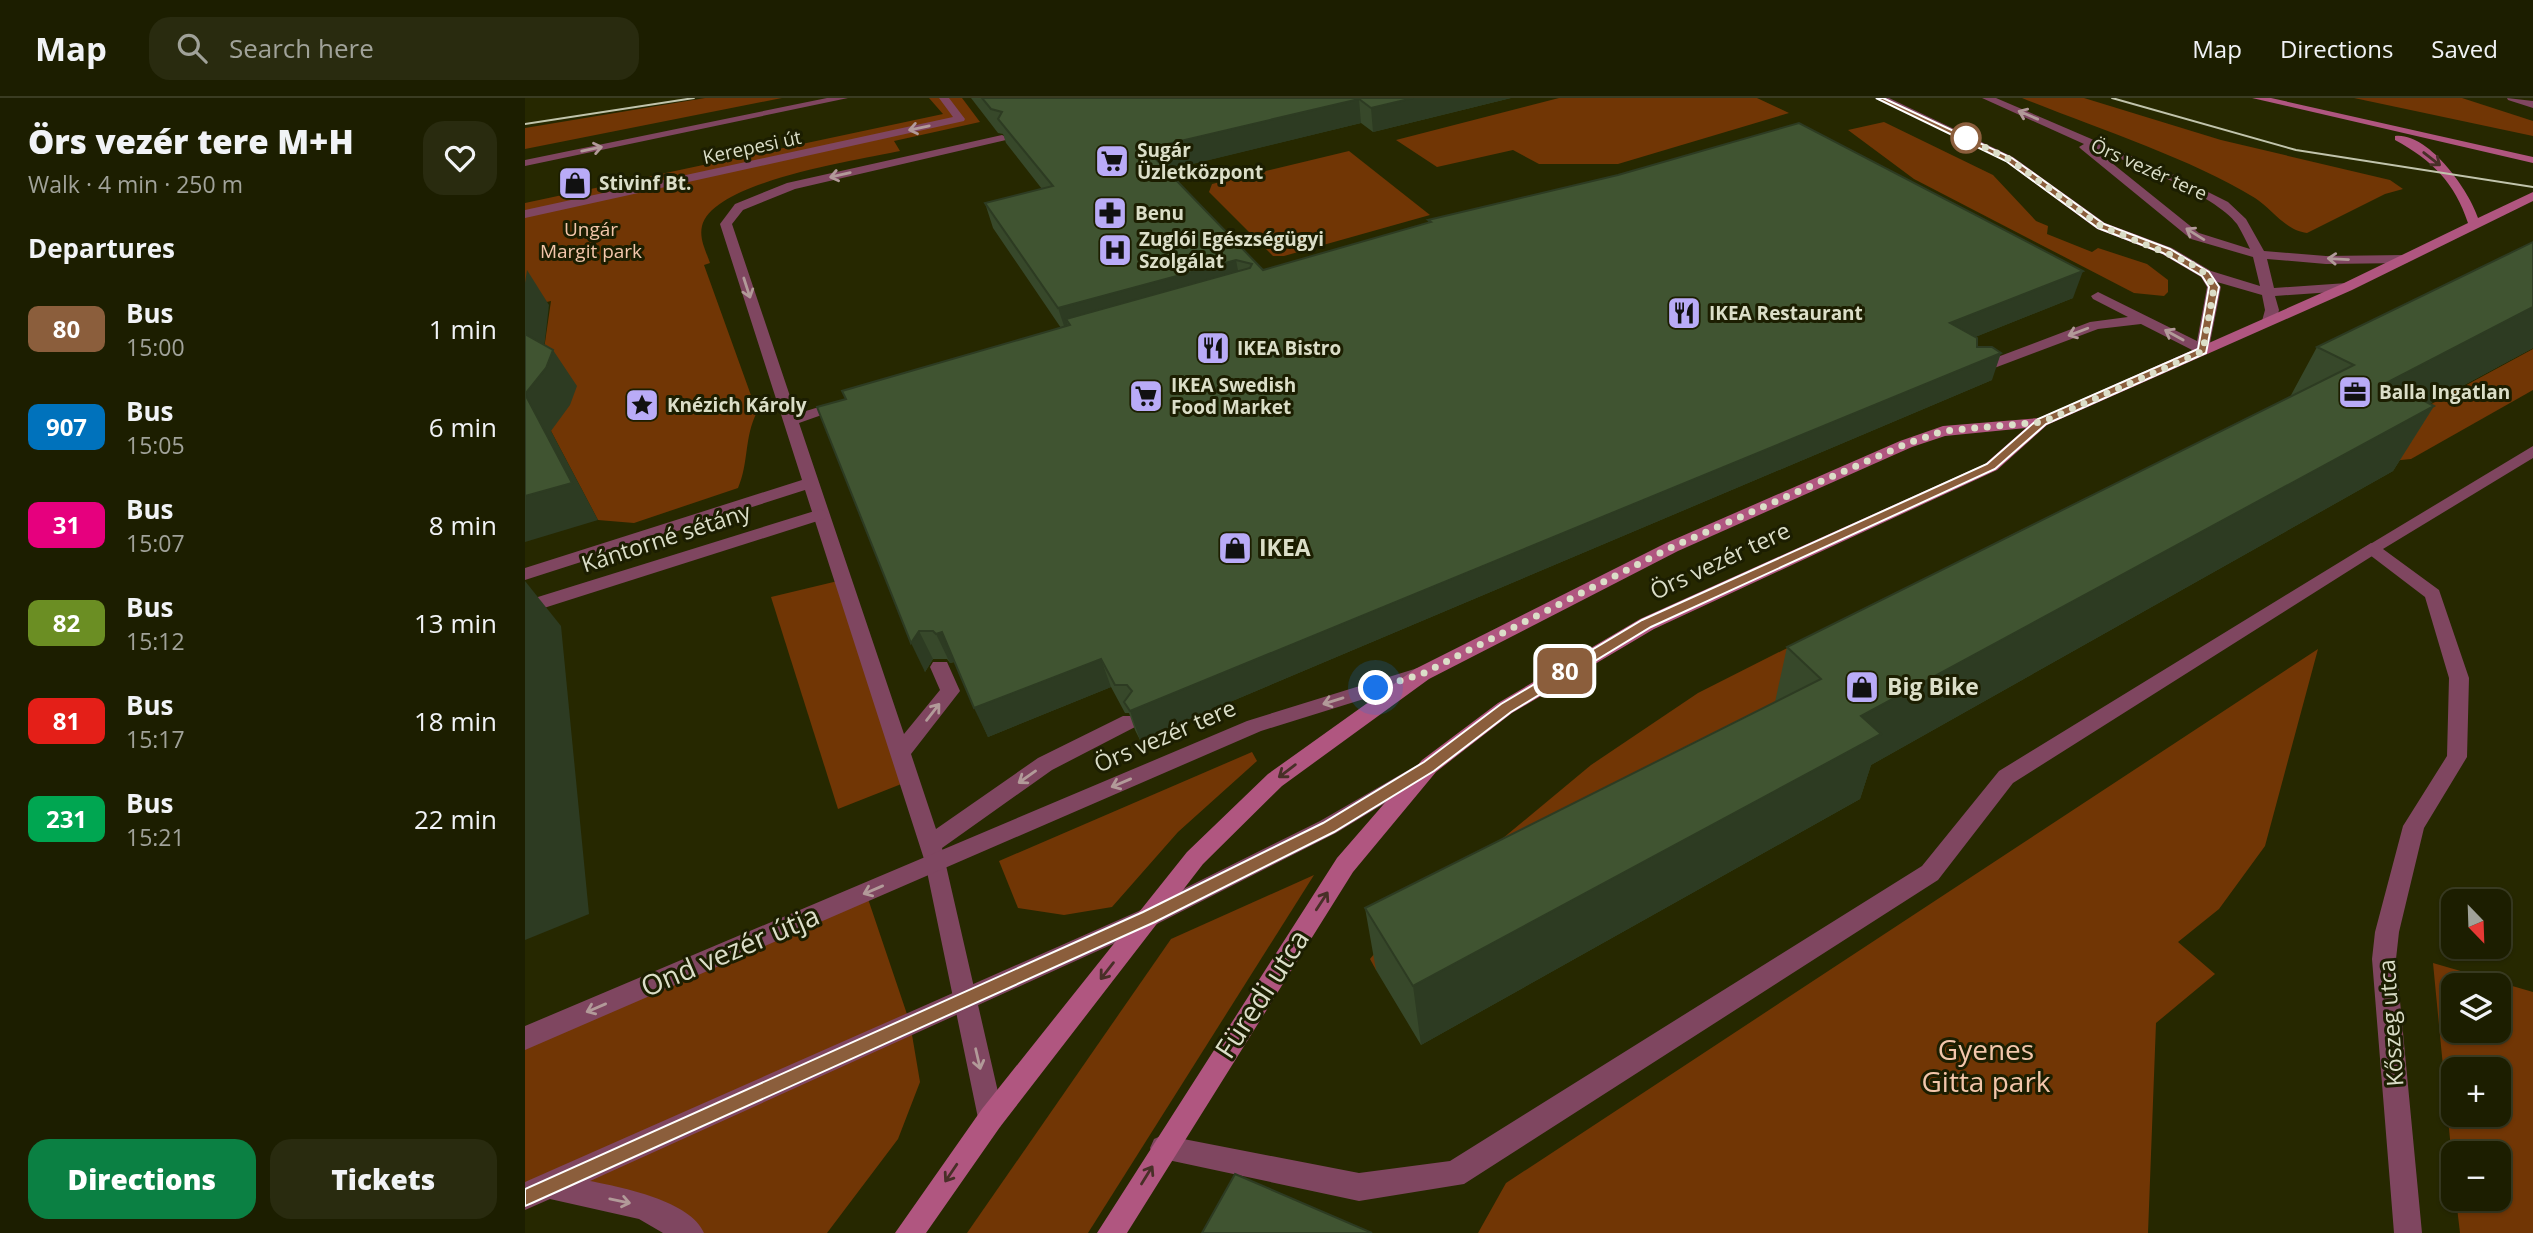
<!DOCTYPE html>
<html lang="en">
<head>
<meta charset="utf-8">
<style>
	body { margin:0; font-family:"Open Sans",sans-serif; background:#292b0f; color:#f1f3f6; height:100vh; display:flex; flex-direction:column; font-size:26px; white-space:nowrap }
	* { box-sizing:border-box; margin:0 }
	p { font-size:23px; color:#a0a299 }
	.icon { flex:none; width:38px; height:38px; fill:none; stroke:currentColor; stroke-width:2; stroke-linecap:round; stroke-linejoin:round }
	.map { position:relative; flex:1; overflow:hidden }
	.side { display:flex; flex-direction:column; background:#1c1e00; width:525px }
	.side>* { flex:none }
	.badge { padding:0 14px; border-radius:10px; font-size:24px; line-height:46px }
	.needle { width:46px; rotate:157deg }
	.buttons { position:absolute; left:1916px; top:791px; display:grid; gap:14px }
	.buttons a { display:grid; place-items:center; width:70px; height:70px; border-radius:14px; background:#1c1e00; box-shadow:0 2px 5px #0004,0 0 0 2px #3a3c22; font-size:35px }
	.you { position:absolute; width:35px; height:35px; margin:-18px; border:5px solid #fff; border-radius:50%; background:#1a73e8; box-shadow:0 0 0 10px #1a73e833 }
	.map>.badge { position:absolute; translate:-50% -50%; box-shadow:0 0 0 4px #fff }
	h2 { padding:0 28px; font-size:26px; line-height:63px }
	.round { display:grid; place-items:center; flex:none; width:74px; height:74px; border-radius:21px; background:#292b0f }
	.headline { display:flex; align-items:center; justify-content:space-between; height:119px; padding:0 28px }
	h1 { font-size:33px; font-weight:800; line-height:52px }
	.primary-button { display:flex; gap:14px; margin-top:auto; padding:14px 28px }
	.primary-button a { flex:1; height:80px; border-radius:21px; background:#0b8043; color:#fff; font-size:28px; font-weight:800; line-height:80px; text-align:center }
	.primary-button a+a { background:#292b0f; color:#f1f3f6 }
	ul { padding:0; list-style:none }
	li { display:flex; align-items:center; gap:21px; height:98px; padding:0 28px }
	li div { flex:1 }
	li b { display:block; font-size:26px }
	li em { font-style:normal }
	li .badge { min-width:77px; font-weight:700; text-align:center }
	header { display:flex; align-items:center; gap:42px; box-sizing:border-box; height:98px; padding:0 35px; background:#1c1e00; border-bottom:2px solid #3a3c22 }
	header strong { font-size:33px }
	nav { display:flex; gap:38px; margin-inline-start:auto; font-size:24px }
	.search { width:490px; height:63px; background:#292b0f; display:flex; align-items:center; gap:18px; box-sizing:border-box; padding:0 24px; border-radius:21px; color:#a0a299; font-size:26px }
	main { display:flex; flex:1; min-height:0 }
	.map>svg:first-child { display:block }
</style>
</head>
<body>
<header>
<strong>Map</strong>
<div class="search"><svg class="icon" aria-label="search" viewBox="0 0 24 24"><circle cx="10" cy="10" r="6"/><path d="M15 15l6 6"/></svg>Search here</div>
<nav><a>Map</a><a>Directions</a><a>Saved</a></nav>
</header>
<main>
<section class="side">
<div class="headline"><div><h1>Örs vezér tere M+H</h1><p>Walk · 4 min · 250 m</p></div><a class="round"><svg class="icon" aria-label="heart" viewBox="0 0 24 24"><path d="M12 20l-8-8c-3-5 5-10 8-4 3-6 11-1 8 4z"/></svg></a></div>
<h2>Departures</h2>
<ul>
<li><span class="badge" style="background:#8b5e3c;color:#fff">80</span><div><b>Bus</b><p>15:00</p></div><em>1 min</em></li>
<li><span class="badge" style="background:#0072bc;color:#fff">907</span><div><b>Bus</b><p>15:05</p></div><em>6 min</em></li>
<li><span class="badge" style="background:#e6007e;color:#fff">31</span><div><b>Bus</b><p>15:07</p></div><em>8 min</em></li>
<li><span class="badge" style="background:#6b8e23;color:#fff">82</span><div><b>Bus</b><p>15:12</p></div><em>13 min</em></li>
<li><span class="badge" style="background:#e41f18;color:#fff">81</span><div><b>Bus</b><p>15:17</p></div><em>18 min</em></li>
<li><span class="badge" style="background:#00a651;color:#fff">231</span><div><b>Bus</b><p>15:21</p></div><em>22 min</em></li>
</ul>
<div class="primary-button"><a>Directions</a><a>Tickets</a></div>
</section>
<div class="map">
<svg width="2008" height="1135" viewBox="0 0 2008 1135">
	<rect width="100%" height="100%" fill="#262800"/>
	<g fill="#713605" fill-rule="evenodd">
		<path d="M180,0H257L0,51V30Z"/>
		<path d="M404,0H437L455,24L369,43L375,53C334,62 188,83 177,128C174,141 181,153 185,165L179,167L232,314C219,339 224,365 213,390L109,425L73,422L26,333L17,265L26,203L0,209V105L418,16Z"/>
		<path d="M1034,0H1232L1264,15L1093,66H1014L988,52L912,69L871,42Z"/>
		<path d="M1497,0H1559L1696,42L1865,82L1878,91L1860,96L1782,135C1761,133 1747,111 1730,100C1663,59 1570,30 1497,0Z"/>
		<path d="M1829,0H1937L2008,23V38Z"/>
		<path d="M1359,24L1468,77L1511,123L1523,128L1522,136L1567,154L1573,150L1622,166L1643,182V194L1639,198L1609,195L1389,81L1323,32Z"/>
		<path d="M824,53L905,117L759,158H748L684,94L687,86Z"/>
		<path d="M2008,251V292L1886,361L1866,363L1827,349Z"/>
		<path d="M1751,309L851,872L845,861L871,829L1066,667L1173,595L1498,431Z"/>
		<path d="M317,482L384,683L313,711L246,499Z"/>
		<path d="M1793,551L1740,748L1694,811L1653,844L1690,876L1631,925L1623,1135H953L981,1085Z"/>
		<path d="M727,654L732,663L653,734L587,809L539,817L493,810L474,763Z"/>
		<path d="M789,777L563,1135H442L646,841Z"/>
		<path d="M341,795L385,925L395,984L373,1041L302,1135H165L119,1108L0,1098V940Z"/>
		<path d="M1908,865L2008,894V1135H1935L1931,1101H1974V1055H1928V1072ZM1928,887H1974V933H1928ZM1928,971H1974V1017H1928Z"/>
	</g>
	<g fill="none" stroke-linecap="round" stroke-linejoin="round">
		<g fill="#7f4660" fill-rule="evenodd">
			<path d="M302,0H323L0,68V62Z"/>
			<path d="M414,0H424L440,21L439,23L0,120V112L428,19Z"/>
			<path d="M1350,0H1364L1488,59L1580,125L1647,150L1686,173L1735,188L1728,159L1666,141L1556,51L1554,49L1559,46L1457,0H1471L1641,73L1703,104L1721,121L1739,153L1801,158L1881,157L1888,161L1881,165L1801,166L1742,161L1749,190L1822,185L1829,189L1822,193L1750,198L1754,212L1751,223L1744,227L1737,223L1740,212L1737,197L1692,184L1696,189L1683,255H1673L1616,226L1573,231L1456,275H1446V269L1565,224L1603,219L1568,201L1566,198L1573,194L1672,243L1682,189L1676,179L1637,156L1572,131L1480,63ZM1567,49C1604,65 1690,96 1712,126C1717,134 1721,143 1725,151L1674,135Z"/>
			<path d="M477,37L483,40L481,42L270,91L218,112L207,126L271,316L317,302L325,307L274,325L379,636L415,592L405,569L408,564H422L435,593L386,656L411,731L513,660L598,618H612L615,623L612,628L527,672L417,750L479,1020L475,1029L466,1033L457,1029L453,1020L400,764L280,392L0,482V470L277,382L195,126L210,106L262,85Z"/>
			<path d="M1846,445L1852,447L1855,451L1852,455L1488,685L1413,782L939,1086L834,1103L629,1059L625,1050L629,1041L638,1037L834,1075L925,1063L1397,768L1474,673Z"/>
		</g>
		<path fill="#7f4660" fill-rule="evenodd" d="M296,411L304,416L302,420L0,516V503Z"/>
		<g fill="#7f4660" fill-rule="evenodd">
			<path d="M1982,0L2008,3V10L1983,2Z"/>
			<path d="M2008,348V360L1858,451L1914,492L1944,580L1942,659L1899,730L1874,834L1871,861L1897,1135H1869L1847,861L1850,834L1878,728L1922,658L1924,580L1900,499L1837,451Z"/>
		</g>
		<g fill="#7f4660" fill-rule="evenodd">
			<path d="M896,569L906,576L903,581L736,633L0,952V928L722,623Z"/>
			<path d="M899,663L906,665L909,671L906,677L811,735L632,826L65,1083C96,1089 166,1103 179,1135H138L114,1121L25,1101L0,1112V1084L616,812L795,723Z"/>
		</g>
		<g fill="#b05680" fill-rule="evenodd">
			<path d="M1727,0H1746L2008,59V65Z"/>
			<path d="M1870,38C1903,34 1944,92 1953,120L2008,94V103L1827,192L1522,327L1472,372L1129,531L987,615L911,674L828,774L602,1135H572L812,760L897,662L973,605L1115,521L1460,366L1501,330L1420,338L1387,349L1153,453L904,581L757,688L678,766L475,1029L401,1135H370L457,1011L662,754L743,676L890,571L1141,445L1375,343L1418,328L1514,320L1817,186L1943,125C1930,85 1907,62 1870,42Z"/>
		</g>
		<g stroke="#c1c4ac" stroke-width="2">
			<path d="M1587,0L1771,52L2008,89"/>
			<path d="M0,26L169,0"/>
		</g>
	</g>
	<g fill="#37482a">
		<path d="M446,0H986L848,34L836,25L642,72L738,172L904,125L903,122L1548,200L1450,239L1452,249L1467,282L615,642L610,632L604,615H600L586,589L463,639L430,564L425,565L422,561H408L400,574L321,301L536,230L468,130L460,105L517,91L481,45L478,36L473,35Z"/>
		<path d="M2008,144V250L1904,306L1909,308L1868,373L1346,667L1335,701L896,947L851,872L840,810L1250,604L1262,549L1765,299L1792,249Z"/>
	</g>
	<g fill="#2d3b22">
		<path d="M888,0H986L848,34L846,10Z"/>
		<path d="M834,1L836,25L627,76L621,51Z"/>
		<path d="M711,162L716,188L545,227L541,221L546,236L542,237L533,210Z"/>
		<path d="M2,172L24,207L17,268L0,242V185Z"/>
		<path d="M1558,173L1548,200L1418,252L1425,225Z"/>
		<path d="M2008,209V250L1825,348L1863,284Z"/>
		<path d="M28,252L52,288L45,307L26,333L73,422L0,444V296Z"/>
		<path d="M1476,255L1467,282L615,642L605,613Z"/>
		<path d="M1909,308L1868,373L1346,667L1335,701L896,947L888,888L1336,618Z"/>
		<path d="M0,483L36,528L64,816L0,842Z"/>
		<path d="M394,533L408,561L400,574L386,545Z"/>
		<path d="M417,534L431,563L425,565L411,536Z"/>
		<path d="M576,561L586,589L463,639L449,610Z"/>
	</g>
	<g fill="#405431" stroke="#2d3b22" stroke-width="2">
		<path d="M457,0H888L846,10L834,1L621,51L738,172L906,124L903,122L1093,77L1274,25L1558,173L1425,225L1452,240V249H1467L1476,255L605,613L599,604L607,593L602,587H590L576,561L449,610L417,534L411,536L408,533H394L386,545L292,309L321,301L317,293L545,227L541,221L725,170L727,166L711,162L533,210L460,105L528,88L473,21L477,14L466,11Z"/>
		<path d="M2008,144V209L1863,284L1909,308L1336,618L1356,636L888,888L840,810L1296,581L1262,549L1829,267L1792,249Z"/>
		<path d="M0,236L28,252L21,270L0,296L47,385L0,398Z"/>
		<path d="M710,1076L847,1135H677Z"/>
	</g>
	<defs><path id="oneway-shaft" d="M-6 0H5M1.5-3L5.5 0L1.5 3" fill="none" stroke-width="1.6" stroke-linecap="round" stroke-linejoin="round" transform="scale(1.75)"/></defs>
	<g stroke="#b29a99">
		<use href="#oneway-shaft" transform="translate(1503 17) rotate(-157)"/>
		<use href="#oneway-shaft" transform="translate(394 30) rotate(168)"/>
		<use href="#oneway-shaft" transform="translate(67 51) rotate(-12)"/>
		<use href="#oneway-shaft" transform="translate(315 77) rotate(167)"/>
		<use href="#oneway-shaft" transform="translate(1670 136) rotate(-148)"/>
		<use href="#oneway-shaft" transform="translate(1813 161) rotate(-177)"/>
		<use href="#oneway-shaft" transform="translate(222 190) rotate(72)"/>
		<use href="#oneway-shaft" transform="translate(1553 234) rotate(159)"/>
		<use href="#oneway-shaft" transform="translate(1649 237) rotate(-151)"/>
		<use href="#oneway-shaft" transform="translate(808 603) rotate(163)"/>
		<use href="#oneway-shaft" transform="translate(408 614) rotate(-52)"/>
		<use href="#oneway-shaft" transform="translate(502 679) rotate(145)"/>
		<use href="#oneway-shaft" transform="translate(596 685) rotate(157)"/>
		<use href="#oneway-shaft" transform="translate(348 792) rotate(157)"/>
		<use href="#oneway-shaft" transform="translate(71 910) rotate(157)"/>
		<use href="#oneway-shaft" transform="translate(453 961) rotate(77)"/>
		<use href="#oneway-shaft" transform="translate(95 1103) rotate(12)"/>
	</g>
	<g stroke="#482f27">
		<use href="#oneway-shaft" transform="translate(1907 61) rotate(38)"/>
		<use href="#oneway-shaft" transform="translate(762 673) rotate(143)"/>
		<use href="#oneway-shaft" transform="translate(797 803) rotate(-57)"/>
		<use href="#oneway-shaft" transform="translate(582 873) rotate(128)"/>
		<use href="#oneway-shaft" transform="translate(426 1075) rotate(124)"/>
		<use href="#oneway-shaft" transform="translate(622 1077) rotate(-58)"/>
	</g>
	<path fill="#8b5e3c" stroke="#fff" stroke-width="2" d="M1351,0H1358L1487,60L1579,126L1645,151L1684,174L1694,189L1681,255L1521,326L1470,371L1126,529L986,614L909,673L809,734L630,824L7,1105L0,1108V1091L618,814L798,725L899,664L976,606L1117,522L1462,366L1513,321L1673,251L1684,189L1677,178L1638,155L1573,130L1481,63Z"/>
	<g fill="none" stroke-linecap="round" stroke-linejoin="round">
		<path stroke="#dbdec8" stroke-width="7" stroke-dasharray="0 12.6" d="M851,590L897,576L1147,449L1381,346L1418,333L1517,324L1678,253L1689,189L1681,176L1663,164L1576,128L1484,61L1441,40"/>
	</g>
	<defs>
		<g id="supermarket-square" transform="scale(1.75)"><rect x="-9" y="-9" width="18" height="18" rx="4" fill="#b9abf7" stroke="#1c1e01"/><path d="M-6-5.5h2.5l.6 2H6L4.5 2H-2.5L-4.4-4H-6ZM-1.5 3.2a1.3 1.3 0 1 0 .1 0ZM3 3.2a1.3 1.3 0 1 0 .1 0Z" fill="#111"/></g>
		<g id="shop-square" transform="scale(1.75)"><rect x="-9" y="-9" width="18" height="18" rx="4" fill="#b9abf7" stroke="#1c1e01"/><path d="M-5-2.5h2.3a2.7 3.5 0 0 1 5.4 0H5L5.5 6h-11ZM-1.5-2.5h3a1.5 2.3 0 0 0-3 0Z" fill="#111"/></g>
		<g id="pharmacy-square" transform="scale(1.75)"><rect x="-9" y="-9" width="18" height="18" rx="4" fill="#b9abf7" stroke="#1c1e01"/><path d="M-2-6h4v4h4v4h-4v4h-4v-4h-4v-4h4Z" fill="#111"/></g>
		<g id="hospital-square" transform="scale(1.75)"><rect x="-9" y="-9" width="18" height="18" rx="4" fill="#b9abf7" stroke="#1c1e01"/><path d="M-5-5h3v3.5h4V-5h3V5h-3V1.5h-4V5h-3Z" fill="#111"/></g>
		<g id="restaurant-square" transform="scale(1.75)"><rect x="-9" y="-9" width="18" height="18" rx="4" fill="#b9abf7" stroke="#1c1e01"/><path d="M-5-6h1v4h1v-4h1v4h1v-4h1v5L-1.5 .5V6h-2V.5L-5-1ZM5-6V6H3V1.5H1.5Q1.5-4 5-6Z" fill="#111"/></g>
		<g id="office-square" transform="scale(1.75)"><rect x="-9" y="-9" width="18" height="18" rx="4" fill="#b9abf7" stroke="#1c1e01"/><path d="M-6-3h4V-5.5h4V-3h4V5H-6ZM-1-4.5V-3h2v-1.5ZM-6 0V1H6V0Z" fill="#111"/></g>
		<g id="sight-square" transform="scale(1.75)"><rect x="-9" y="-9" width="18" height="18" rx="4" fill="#b9abf7" stroke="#1c1e01"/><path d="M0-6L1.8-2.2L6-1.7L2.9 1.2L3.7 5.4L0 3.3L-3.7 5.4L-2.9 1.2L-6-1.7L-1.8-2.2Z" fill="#111"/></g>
	</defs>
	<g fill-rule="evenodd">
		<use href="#supermarket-square" x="587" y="63"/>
		<use href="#shop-square" x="50" y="85"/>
		<use href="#pharmacy-square" x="585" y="115"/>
		<use href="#hospital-square" x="590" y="152"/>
		<use href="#restaurant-square" x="1159" y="215"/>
		<use href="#restaurant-square" x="688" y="250"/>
		<use href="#office-square" x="1830" y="294"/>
		<use href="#supermarket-square" x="621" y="298"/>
		<use href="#sight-square" x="117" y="307"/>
		<use href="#shop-square" x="710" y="450"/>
		<use href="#shop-square" x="1337" y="589"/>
	</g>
	<circle fill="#fff" stroke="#8b5e3c" stroke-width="3.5" cx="1441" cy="40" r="14"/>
	<g text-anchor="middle" stroke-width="6" stroke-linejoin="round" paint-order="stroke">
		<g font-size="19" fill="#dbdec8" stroke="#1c1e01">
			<text transform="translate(227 49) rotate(-12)" y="7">Kerepesi út</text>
			<text transform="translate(1624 71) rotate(24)" y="7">Örs vezér tere</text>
		</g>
		<g font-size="19" font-weight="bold" fill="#dbdec8" stroke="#1c1e01" text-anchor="start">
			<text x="612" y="59">Sugár<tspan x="612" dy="22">Üzletközpont</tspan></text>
			<text x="74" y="92">Stivinf Bt.</text>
			<text x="610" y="122">Benu</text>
			<text x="614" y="148">Zuglói Egészségügyi<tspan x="614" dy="22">Szolgálat</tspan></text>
			<text x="1184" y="222">IKEA Restaurant</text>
			<text x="712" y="257">IKEA Bistro</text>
			<text x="646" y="294">IKEA Swedish<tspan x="646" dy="22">Food Market</tspan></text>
			<text x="1854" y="301">Balla Ingatlan</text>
			<text x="142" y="314">Knézich Károly</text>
		</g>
		<g font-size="19" fill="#f3c6ab" stroke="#1c1e01">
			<text x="66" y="138">Ungár<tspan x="66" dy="22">Margit park</tspan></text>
		</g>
		<g font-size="23" fill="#dbdec8" stroke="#1c1e01">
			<text transform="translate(141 440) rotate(-18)" y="8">Kántorné sétány</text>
			<text transform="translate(1195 463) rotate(-25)" y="8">Örs vezér tere</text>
			<text transform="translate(640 638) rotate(-23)" y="8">Örs vezér tere</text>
			<text transform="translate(1866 925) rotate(-94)" y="8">Kőszeg utca</text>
		</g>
		<g font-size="23" font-weight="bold" fill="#dbdec8" stroke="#1c1e01" text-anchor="start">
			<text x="734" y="458">IKEA</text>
			<text x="1362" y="597">Big Bike</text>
		</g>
		<g font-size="28" fill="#dbdec8" stroke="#1c1e01">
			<text transform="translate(205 853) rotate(-23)" y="10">Ond vezér útja</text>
			<text transform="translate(737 896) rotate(-57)" y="10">Füredi utca</text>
		</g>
		<g font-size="28" fill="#f3c6ab" stroke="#1c1e01">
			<text x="1461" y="962">Gyenes<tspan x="1461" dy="32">Gitta park</tspan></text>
		</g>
	</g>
</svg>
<div class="buttons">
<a><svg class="needle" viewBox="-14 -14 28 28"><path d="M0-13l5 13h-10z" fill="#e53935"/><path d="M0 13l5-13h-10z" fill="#a0a299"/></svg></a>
<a><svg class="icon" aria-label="layers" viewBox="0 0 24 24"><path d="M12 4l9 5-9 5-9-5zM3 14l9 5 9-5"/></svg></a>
<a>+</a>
<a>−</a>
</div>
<div class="you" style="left:851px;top:590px"></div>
<b class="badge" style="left:1040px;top:573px;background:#8b5e3c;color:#fff">80</b>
</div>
</main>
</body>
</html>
